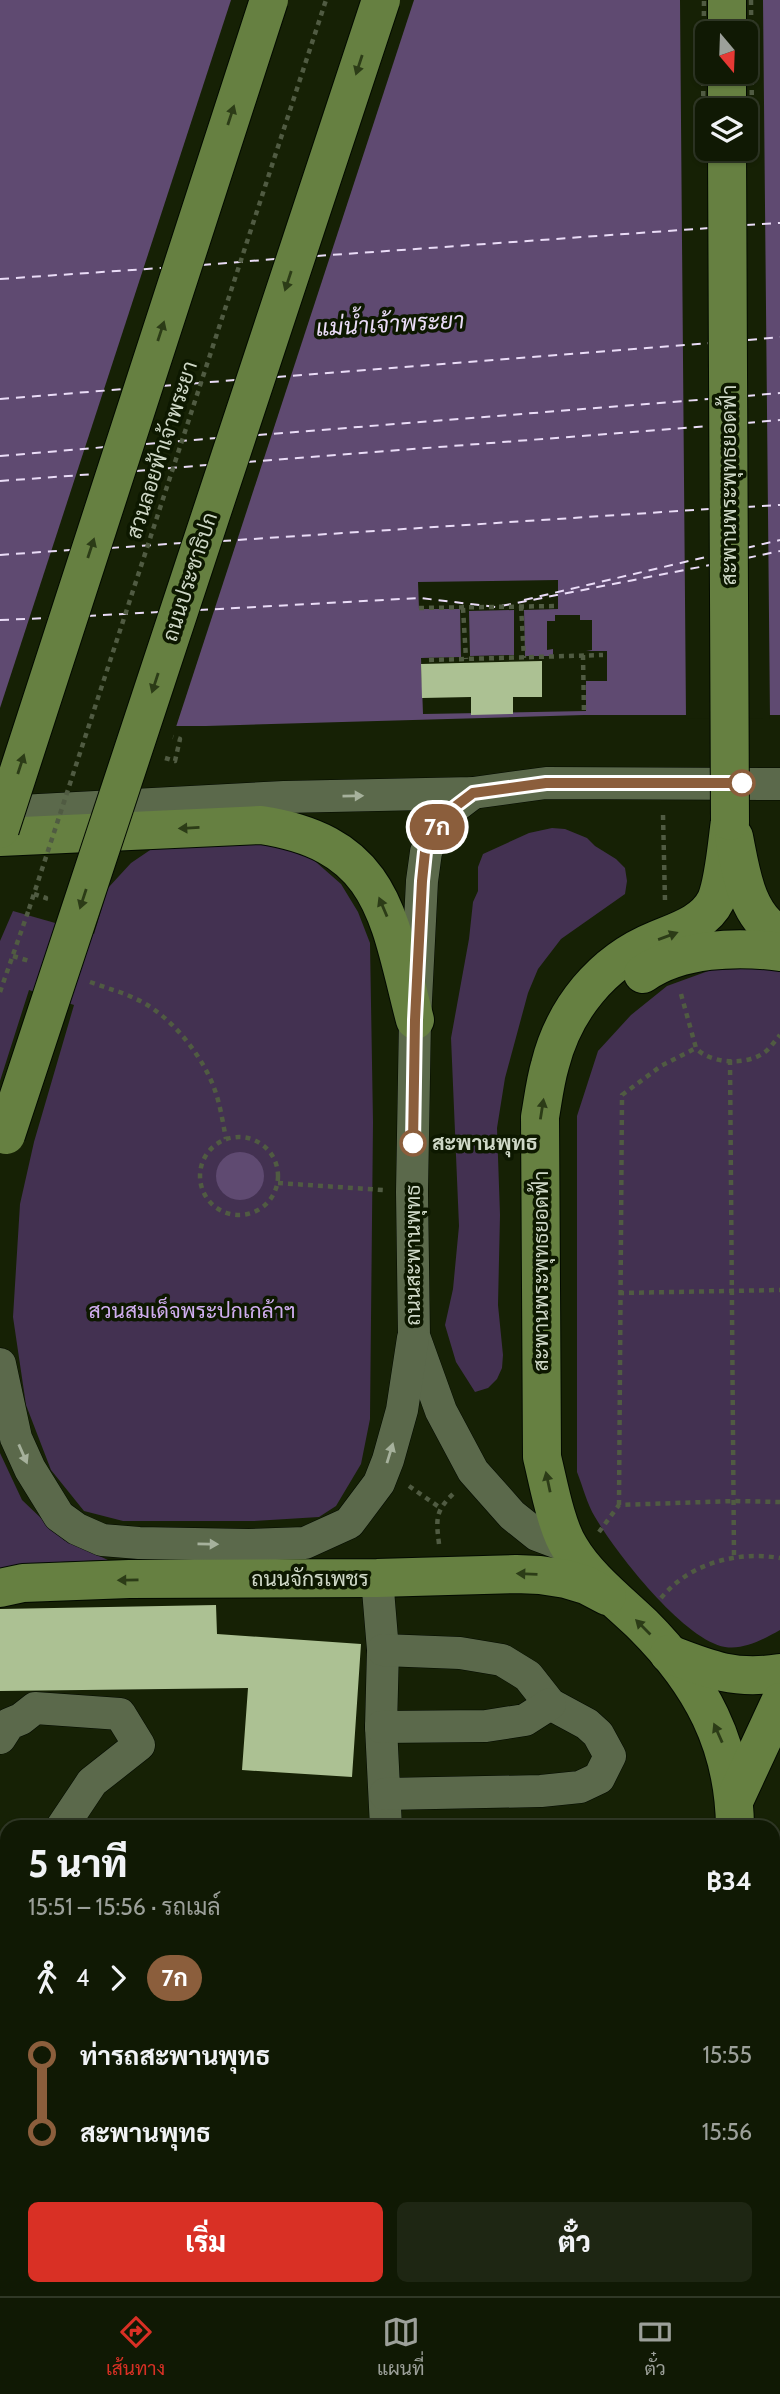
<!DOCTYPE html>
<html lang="th">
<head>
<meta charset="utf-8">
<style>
	body { margin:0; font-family:Cabin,Sarabun,sans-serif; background:#1e2613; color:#f1f3f6; height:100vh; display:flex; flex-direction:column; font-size:26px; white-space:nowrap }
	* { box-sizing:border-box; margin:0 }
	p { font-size:23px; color:#9ca09a }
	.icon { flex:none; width:38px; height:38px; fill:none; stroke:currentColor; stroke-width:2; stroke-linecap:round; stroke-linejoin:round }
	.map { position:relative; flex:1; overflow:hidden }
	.drawer { position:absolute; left:0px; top:1820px; width:780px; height:476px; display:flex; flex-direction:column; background:#101904; border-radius:21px 21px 0 0; box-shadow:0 2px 5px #0004,0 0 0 2px #303826 }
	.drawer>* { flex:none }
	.badge { padding:0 14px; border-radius:23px; font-size:24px; line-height:46px }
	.needle { width:46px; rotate:161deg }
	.fabs { position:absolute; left:695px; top:21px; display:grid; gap:14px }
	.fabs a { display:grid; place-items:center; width:63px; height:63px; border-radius:10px; background:#101904; box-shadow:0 2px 5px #0004,0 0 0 2px #303826; font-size:35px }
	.map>.badge { position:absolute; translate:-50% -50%; box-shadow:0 0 0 4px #fff }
	.legs { display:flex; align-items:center; gap:10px; height:77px; padding:0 28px; font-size:23px }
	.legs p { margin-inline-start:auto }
	.head { display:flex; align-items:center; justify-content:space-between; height:119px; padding:0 28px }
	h1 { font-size:38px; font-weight:800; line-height:52px }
	.button { display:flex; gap:14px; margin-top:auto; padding:14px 28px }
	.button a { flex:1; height:80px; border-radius:10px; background:#d93025; color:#fff; font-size:28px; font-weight:800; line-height:80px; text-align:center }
	.button a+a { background:#1e2613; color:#f1f3f6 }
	ul { padding:0 28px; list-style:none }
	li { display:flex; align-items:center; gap:24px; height:77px; font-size:26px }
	li i { display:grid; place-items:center; width:10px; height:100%; margin:0 9px; background:currentColor }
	li i::after { content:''; width:18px; height:18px; margin:-9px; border:5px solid; border-radius:50%; background:#101904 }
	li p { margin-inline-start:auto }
	li:first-child i { background:linear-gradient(#0000 50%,currentColor 0) }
	li:last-child i { background:linear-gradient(currentColor 50%,#0000 0) }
	.tabs { display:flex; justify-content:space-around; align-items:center; height:98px; border-top:2px solid #303826; background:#101904; font-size:19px; color:#9ca09a }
	.tabs a { display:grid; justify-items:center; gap:4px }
	.tabs .active { color:#d93025 }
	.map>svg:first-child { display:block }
</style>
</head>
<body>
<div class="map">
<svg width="780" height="2296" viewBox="0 0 780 2296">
	<rect width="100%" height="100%" fill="#162105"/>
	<g fill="#433151">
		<path d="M552,828L565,829L587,838L595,846L616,859L625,868L627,881L625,894L561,939L538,969L528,993L505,1078L497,1128L500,1215L498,1305L503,1355L502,1368L497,1379L488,1388L475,1392L456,1362L445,1325L453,1289L459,1226L451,1038L469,939L473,902L478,891V867L483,854L529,833Z"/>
		<path d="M229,833L308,855L341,884L358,912L370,943L373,1122L370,1419L361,1464L336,1506L319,1517L254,1521H123L84,1511L51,1470L26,1405L13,1317L20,1204L34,1142L74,1005L29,990L0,1081V941L13,911L94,934L108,888L131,863L159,844Z"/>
		<path d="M770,968L780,971V1630C764,1639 745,1650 725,1647C684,1640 616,1553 595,1517C587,1504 583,1487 577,1472V1116L598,1051L631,1015L667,986L711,970Z"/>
		<path d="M0,1453L22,1500L64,1540L108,1560L60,1562L0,1572Z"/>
	</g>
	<g fill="#5f4a71" fill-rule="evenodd">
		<path d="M0,0H780V715H584L206,726H0ZM707,33H746V72H707ZM707,110H746V149H707Z"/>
		<circle cx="240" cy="1176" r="24"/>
	</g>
	<g fill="#162105" fill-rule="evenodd">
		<path d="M231,0H414L175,730H0V708Z"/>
		<path d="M680,0H763L770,719L686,718ZM707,33H746V72H707ZM707,110H746V149H707Z"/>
		<path d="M558,580V609L524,610L525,656H553V649L547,650V621H555V615H580V620H592V650L586,651H607V681H586V711L423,714L421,658L461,657L460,609H419L418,582ZM514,610V655L470,656L469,611Z"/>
	</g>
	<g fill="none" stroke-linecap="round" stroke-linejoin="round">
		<g stroke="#eadcf7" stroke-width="2" stroke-dasharray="9 7" stroke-linecap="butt">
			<path d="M746,225L780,223"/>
			<path d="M317,256L709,228"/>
			<path d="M202,265L276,259"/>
			<path d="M0,279L161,268"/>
			<path d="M748,340L780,337"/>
			<path d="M277,377L711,343"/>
			<path d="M162,386L236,380"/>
			<path d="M746,396L780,393"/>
			<path d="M0,399L125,389"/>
			<path d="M746,423L780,420"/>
			<path d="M258,435L709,399"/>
			<path d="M146,444L217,438"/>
			<path d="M0,456L106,447"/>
			<path d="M247,462L709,426"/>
			<path d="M136,471L207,465"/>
			<path d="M0,481L95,474"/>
			<path d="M746,507L780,505"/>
			<path d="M222,541L709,509"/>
			<path d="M110,548L182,543"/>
			<path d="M746,548L780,540"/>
			<path d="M0,555L70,550"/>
			<path d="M747,558L780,551"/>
			<path d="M524,600L710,556"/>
			<path d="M199,610L420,598L496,607L710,565"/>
			<path d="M87,616L159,612"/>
			<path d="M0,620L50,618"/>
		</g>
	</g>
	<g fill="#acc193">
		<path d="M542,661V697H513V714L471,715V697L422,698L421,664Z"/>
		<path d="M216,1605L217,1634L361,1644L352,1777L242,1770L248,1688L0,1691V1609Z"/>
	</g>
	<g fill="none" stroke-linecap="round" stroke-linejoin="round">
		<g stroke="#030a00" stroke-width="33">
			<g id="minor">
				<path d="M473,793L448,812L434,832L426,852L422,881L415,1020L412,1192L414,1336L441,1411L473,1471L512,1515L537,1535L569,1547"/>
				<path d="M0,812L284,797L473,793L546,783L780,784"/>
				<path d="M0,1364L16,1438L30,1469L59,1516L77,1529L102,1540L139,1543L249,1545L305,1543L349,1523L379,1483L388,1460L402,1410L413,1338"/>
				<path d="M377,1578L383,1650L381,1727L386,1827"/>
				<path d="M383,1650L460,1653L502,1660L528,1676L550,1704L587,1724L598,1734L610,1756L599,1778L580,1787L541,1791L385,1794"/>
				<path d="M381,1727L486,1726L525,1720L550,1704"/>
				<path d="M0,1738L9,1724L21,1719L35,1708L120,1714L139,1745L92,1782L62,1827"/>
				<path d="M0,1852H7"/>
				<path d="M0,2093L7,2094"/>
				<path d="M0,2253L7,2254"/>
				<path d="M43,2296V2289"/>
			</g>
		</g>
		<g stroke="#030a00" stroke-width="40">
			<g id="major">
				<path d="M727,0V33"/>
				<path d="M727,72V110"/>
				<path d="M730,821C727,842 724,881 716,900C705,923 678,931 656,940C602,962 564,1009 550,1065C545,1082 543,1100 540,1117L542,1457C548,1481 556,1527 570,1548C587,1577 619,1602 643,1625C701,1683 734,1744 735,1827"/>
				<path d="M0,837L261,825C385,844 388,917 415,1020"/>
				<path d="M734,837C741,872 746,916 780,935"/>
				<path d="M643,974C680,948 737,946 780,952"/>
				<path d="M0,1588L23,1583L129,1579L377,1578L516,1574L540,1575L566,1579L586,1585L607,1596"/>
				<path d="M669,1654C710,1670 735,1680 780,1673"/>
				<path d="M735,1799L780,1702"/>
				<path d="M741,2289V2296"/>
			</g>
		</g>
		<g stroke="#505b42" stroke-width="4.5" stroke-dasharray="5 5" stroke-linecap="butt">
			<path d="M521,606L524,658"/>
			<path d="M419,608L559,606"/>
			<path d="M463,608L466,659"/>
			<path d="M583,655L584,715"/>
			<path d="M429,660L603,655"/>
			<path d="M165,758L175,761L180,739L173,737"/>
			<path d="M663,815L665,901"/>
			<path d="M34,894L46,898L45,901"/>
			<path d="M13,956L29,961"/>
			<path d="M90,982C106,988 122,992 136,999C167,1013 195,1047 209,1076C219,1096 222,1118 226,1139"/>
			<path d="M0,992L29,909"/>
			<path d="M681,994L696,1048C710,1064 747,1066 765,1052C770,1048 775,1041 780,1035"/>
			<path d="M730,1060L734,1558"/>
			<circle cx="239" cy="1176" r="39"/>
			<path d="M278,1183L383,1190"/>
			<path d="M619,1293L780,1290"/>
			<path d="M409,1486L439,1507"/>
			<path d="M619,1505L622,1095L661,1066L696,1048"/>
			<path d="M599,1532L619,1505L734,1501L780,1502"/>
			<path d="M439,1544C436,1519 435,1511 454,1493"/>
			<path d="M661,1598C690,1563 736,1551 780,1558"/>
		</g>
		<use href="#minor" stroke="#5b694b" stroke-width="32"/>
		<use href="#major" stroke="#668041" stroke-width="38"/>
		<g stroke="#030a00" stroke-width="40" stroke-linecap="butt">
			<g id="major-bridge">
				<path d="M727,149L730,821"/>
				<path d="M0,829L269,0"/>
				<path d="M6,1135L381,0"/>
			</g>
		</g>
		<g stroke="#505b42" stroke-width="4.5" stroke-dasharray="5 5" stroke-linecap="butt">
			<path d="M751,0L752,125"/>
			<path d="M703,126L704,0"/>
			<path d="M29,909L326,0"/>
		</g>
		<use href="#major-bridge" stroke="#668041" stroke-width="38"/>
	</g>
	<defs><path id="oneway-solid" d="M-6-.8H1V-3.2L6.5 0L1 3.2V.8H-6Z" transform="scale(1.75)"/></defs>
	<g fill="#2c3c17">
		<use href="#oneway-solid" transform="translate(359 65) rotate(108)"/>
		<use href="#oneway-solid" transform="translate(231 115) rotate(-72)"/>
		<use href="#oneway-solid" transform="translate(288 281) rotate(108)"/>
		<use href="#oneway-solid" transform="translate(161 331) rotate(-72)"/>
		<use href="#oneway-solid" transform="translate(91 548) rotate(-72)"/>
		<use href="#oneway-solid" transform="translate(155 683) rotate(108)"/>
		<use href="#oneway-solid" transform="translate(21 764) rotate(-72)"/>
		<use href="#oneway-solid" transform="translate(189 828) rotate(177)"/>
		<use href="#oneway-solid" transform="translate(83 899) rotate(108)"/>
		<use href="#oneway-solid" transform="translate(383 907) rotate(-113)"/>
		<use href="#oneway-solid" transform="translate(668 936) rotate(-20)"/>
		<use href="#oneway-solid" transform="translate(542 1109) rotate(-81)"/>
		<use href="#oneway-solid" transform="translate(548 1482) rotate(-102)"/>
		<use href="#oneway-solid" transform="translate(527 1574) rotate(-178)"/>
		<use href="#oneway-solid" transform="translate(128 1580) rotate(179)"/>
		<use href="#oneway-solid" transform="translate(643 1627) rotate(-135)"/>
		<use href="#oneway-solid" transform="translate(718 1733) rotate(-114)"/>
	</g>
	<g fill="#a6b19c">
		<use href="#oneway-solid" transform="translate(353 796) rotate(-1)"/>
		<use href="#oneway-solid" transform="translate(390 1453) rotate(-73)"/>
		<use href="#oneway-solid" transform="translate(23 1454) rotate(66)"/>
		<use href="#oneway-solid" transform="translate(208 1544) rotate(1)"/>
	</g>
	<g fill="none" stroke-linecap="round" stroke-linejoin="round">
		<g stroke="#fff" stroke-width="16">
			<path id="line-1" d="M413,1143L415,1020L422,881L425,852L434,832L448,812L473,793L546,783H742"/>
		</g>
		<use href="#line-1" stroke="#8b5e3c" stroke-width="10"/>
	</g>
	<g fill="#fff" stroke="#8b5e3c" stroke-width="3.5">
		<circle cx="742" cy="783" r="12"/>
		<circle cx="413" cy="1143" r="12"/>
	</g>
	<g text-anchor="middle" stroke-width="7" stroke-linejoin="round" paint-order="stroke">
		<g font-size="21" fill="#cfd8c7" stroke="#0d1800">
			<text transform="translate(162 450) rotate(-72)" y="7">สวนลอยฟ้าเจ้าพระยา</text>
			<text transform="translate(729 485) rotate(-90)" y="7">สะพานพระพุทธยอดฟ้า</text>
			<text transform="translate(190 577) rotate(-72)" y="7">ถนนประชาธิปก</text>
			<text transform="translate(413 1255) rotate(-90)" y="7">ถนนสะพานพุทธ</text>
			<text transform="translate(541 1271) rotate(-90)" y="7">สะพานพระพุทธยอดฟ้า</text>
			<text x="310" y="1586">ถนนจักรเพชร</text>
		</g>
		<g font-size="21" font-weight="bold" fill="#cfd8c7" stroke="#0d1800" text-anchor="start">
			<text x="432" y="1150">สะพานพุทธ</text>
		</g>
		<g font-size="21" fill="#d0aeef" stroke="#0d1800">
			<text x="192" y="1318">สวนสมเด็จพระปกเกล้าฯ</text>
		</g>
		<g font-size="23" font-style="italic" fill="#eadcf7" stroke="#0d1800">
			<text transform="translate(390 324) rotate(-3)" y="8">แม่น้ำเจ้าพระยา</text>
		</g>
	</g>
</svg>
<div class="fabs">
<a><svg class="needle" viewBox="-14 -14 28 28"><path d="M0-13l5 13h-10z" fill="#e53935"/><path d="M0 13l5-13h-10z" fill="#9ca09a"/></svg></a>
<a><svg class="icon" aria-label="layers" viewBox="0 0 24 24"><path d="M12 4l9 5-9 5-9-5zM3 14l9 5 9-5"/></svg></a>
</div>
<b class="badge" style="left:437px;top:827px;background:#8b5e3c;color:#fff">7ก</b>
<section class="drawer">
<div class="head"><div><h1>5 นาที</h1><p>15:51 – 15:56 · รถเมล์</p></div><b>฿34</b></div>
<div class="legs"><svg class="icon" aria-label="walk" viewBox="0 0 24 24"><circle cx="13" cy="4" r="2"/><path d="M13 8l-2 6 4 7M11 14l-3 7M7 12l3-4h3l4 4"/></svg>4<svg class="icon" aria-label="forward" viewBox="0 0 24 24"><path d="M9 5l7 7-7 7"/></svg><b class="badge" style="background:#8b5e3c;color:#fff">7ก</b></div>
<ul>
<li><i style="color:#8b5e3c"></i><b>ท่ารถสะพานพุทธ</b><p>15:55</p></li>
<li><i style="color:#8b5e3c"></i><b>สะพานพุทธ</b><p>15:56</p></li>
</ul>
<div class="button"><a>เริ่ม</a><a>ตั๋ว</a></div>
</section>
</div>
<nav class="tabs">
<a class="active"><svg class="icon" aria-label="directions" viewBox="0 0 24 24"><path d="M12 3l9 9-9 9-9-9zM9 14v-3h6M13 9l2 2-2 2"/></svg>เส้นทาง</a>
<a><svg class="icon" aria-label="map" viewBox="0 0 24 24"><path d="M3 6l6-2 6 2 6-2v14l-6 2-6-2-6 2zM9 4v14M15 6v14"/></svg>แผนที่</a>
<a><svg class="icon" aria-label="tickets" viewBox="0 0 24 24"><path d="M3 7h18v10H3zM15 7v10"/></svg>ตั๋ว</a>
</nav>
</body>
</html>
